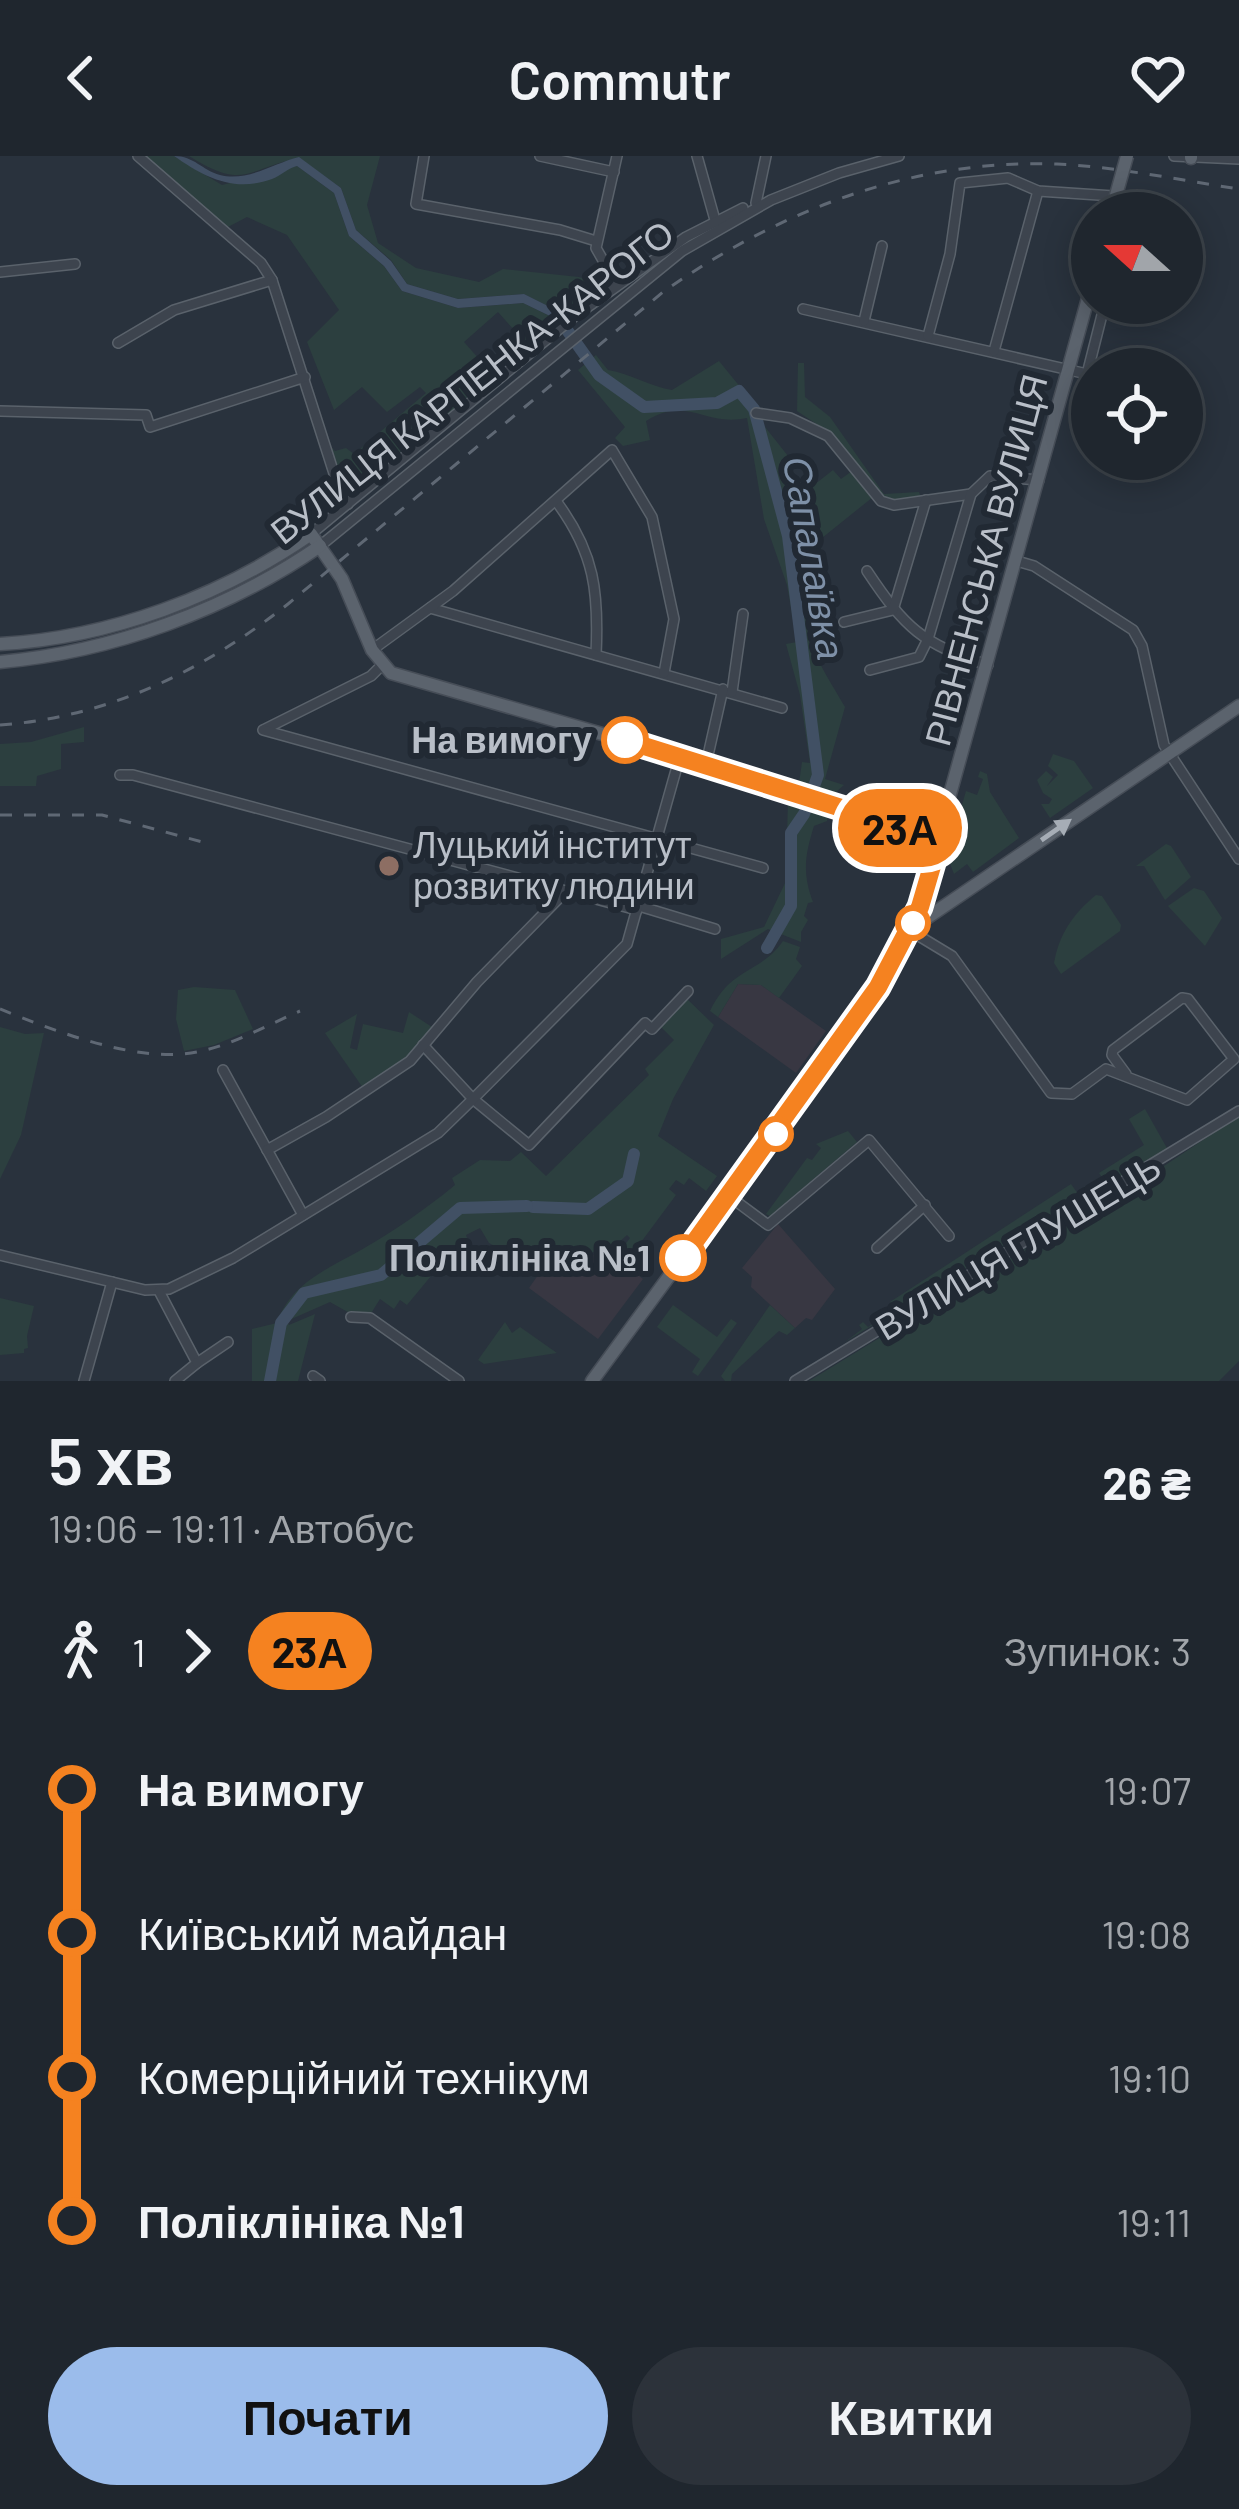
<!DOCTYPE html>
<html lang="uk">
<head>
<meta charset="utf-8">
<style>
	body { margin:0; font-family:Barlow,sans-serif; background:#2c323a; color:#f1f3f6; height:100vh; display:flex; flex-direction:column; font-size:45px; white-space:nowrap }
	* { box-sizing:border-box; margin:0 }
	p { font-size:39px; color:#a1a5aa }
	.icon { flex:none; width:66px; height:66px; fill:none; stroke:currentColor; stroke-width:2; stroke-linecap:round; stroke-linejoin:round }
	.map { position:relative; height:1225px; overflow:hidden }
	.panel { display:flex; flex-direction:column; background:#1f262e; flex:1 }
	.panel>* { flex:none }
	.badge { padding:0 24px; border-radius:39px; font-size:42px; line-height:78px }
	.needle { width:78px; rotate:291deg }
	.tools { position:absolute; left:1071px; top:36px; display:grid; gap:24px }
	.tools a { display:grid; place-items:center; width:132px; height:132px; border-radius:50%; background:#1f262e; box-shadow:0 6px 30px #0003,0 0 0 3px #3c434a; font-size:60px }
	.map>.badge { position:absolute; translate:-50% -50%; box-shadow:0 0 0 6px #fff }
	.legs { display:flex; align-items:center; gap:18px; height:132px; padding:0 48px; font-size:39px }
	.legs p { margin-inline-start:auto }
	.summary { display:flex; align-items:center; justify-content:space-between; height:204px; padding:0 48px }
	h1 { font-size:66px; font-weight:600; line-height:90px }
	.button { display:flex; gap:24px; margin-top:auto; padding:24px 48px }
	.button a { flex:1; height:138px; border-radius:72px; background:#9bbceb; color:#111; font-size:48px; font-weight:600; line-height:138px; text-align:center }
	.button a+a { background:#2c323a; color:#f1f3f6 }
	ul { padding:0 48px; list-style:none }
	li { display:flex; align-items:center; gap:42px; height:144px; font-size:45px }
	li i { display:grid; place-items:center; width:18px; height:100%; margin:0 15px; background:currentColor }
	li i::after { content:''; width:30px; height:30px; margin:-15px; border:9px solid; border-radius:50%; background:#1f262e }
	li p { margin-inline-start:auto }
	li:first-child i { background:linear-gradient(#0000 50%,currentColor 0) }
	li:last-child i { background:linear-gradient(currentColor 50%,#0000 0) }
	header { display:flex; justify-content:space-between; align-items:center; height:156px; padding:0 48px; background:#1f262e; font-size:54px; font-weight:600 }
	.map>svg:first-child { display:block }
</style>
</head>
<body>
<header><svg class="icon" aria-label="back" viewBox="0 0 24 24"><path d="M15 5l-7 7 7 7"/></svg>Commutr<svg class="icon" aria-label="heart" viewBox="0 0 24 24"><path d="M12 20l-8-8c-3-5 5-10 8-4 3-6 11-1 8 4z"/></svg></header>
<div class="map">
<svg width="1239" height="1225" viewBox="0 0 1239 1225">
	<rect width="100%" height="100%" fill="#29323d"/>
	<g fill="#383742">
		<path d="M738,828L761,829L826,875L796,917L718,861Z"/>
		<path d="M778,1068L835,1133L812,1164L806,1162L795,1172L751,1131L752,1121L742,1112Z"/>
		<path d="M602,1093L643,1123L598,1183L529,1132L541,1115L592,1100Z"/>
	</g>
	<g fill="#2c3f3f">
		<path d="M145,0H174L222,29L297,10L334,37L349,80L384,110L402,135L458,152L523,147L552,161L556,168L529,191L498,156L464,186L495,221L352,334L341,324L345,320L338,312L331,291L335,295L346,292L354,298L426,237L420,231L387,256L362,231L334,254L307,186L339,154L287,79L247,61L228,71Z"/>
		<path d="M189,0H380L367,49L378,87L416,112L479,126L503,113L579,121L588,124L595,135L563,162L558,155L524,138L458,143L407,128L391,104L356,74L341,32L299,2C245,13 245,35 189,0Z"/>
		<path d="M596,199L608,214C631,218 649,230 672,234L719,205L759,254L761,266L796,310L789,316L805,336L833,314L841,323L852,315L873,341L817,386L828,426C795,480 817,502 845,551L825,623L844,629L828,643L798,634L802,606L810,607L800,539L786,488L797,486L787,429L764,363L747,262C703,271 688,239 646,265L650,284L623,290L615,282L625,271L578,214Z"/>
		<path d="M798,207H804L805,241L830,261L884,338L919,336L921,342L894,346L883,343L830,277L797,255Z"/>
		<path d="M84,571V586L61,588V613L37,620L36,630H0V588L31,586Z"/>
		<path d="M1053,598L1074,605L1093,632L1050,662L1041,648H1049L1052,643L1043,637L1037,624L1046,615L1053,621L1047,630L1058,619L1048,610Z"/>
		<path d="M980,615L987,618L990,636L1019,682L973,716L967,708L954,718L947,700L954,677L962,678L964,669L957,666L966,635L977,639L983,623L978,621Z"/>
		<path d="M788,641L830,655L827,665L814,670C805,699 802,717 813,746L808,747L804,760L808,764L801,776V786L768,773L721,803V783L764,771L786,725Z"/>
		<path d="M1166,688L1171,690L1191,721L1165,744L1144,710H1136Z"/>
		<path d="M1194,732L1204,735L1222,762L1205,790L1168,750Z"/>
		<path d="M1096,739L1102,740L1121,769L1120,775L1061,818L1054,807C1059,778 1073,758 1096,739Z"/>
		<path d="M783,785L800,791L796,803L802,810L779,842L761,829L738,828L718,861L710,855C732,810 759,819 783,785Z"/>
		<path d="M194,831L235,834L253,873L214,889L184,895L176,863L178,834Z"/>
		<path d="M685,841L714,869L673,943L658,980L717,1020L706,1035L689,1022L684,1029L676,1024L669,1033L676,1039L630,1101L621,1094L630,1082L627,1079L607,1097L602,1093L541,1115L489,1087L480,1072L466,1079L472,1095L441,1108L407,1149L400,1144L394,1153L380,1143L370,1159H353L330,1146L287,1165L289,1169L315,1158L298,1225H252V1173L277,1167C290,1128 327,1113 361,1094C394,1075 426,1053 455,1029L452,1022L480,1004L510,1005L521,996L546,1020L649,919L645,913L674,884L660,870Z"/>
		<path d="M409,856L432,871L409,902L363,932L325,877L357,858L350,892L357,894L363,868L403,877Z"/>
		<path d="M0,871L25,878L44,877L21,979L0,1023Z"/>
		<path d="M1145,953L1168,994L1108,1030L1099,1017L1144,989L1129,963Z"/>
		<path d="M1239,960V1205L1219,1225H809L1069,1066L1073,1072L1157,1021L1155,1016Z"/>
		<path d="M848,975L857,986L770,1060L766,1058L807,1002L812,1004L821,992L816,988Z"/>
		<path d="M1071,1028L1081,1042L845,1186L862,1173L859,1169L863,1166L868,1171L897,1152L890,1146Z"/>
		<path d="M0,1142L34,1150L27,1180L28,1192L24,1193V1197L0,1199Z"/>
		<path d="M673,1149L717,1181L731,1163L737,1167L698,1220L692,1216L700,1203L657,1171Z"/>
		<path d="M770,1149L795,1172L787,1179L779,1175L732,1218L731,1225H725L721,1220Z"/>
		<path d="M505,1166L512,1177L520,1171L557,1197L484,1208L478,1204Z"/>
	</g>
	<path fill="#415064" d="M174,0C194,0 202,14 220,19C248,26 274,7 299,1L341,32L356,74L391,105L407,128L458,143L524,138L558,155L563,162L556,168L552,161L523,147L458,152L402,135L384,110L349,80L334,37L297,10C286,13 282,19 272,23C234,37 204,21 174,0Z"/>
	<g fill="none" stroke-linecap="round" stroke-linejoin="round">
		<g stroke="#415064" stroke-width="12">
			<path d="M557,160L599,219L644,251L717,247L739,235L754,253L788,380L818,619L804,658L791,677V750L767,792"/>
			<path d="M533,1051L588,1053L628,1025L634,998"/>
			<path d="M270,1225L281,1167L304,1137L381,1119L460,1052L527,1050"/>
		</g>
		<g stroke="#5a626b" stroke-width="12">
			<g id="minor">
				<path d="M138,0L261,107L272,124L339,333L348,348"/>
				<path d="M424,0L416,48L560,74L596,85"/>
				<path d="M540,0L614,16"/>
				<path d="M697,0L715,64"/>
				<path d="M1174,0L1239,3"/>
				<path d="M756,47L766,0"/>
				<path d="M0,116L75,108"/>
				<path d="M617,129L596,92L617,0"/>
				<path d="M803,153L1087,218L1105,147"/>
				<path d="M864,165L882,90"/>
				<path d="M928,180L950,98L960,27L1008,22L1038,35L1129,41L1128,57"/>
				<path d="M118,187L174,154L272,124"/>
				<path d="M994,195L1038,35"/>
				<path d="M0,255L146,259L150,271L305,221"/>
				<path d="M756,257L790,262L828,280L881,345L894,349L971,338L990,320L1039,324"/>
				<path d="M556,345C595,397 599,437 596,499"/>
				<path d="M311,378L575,160L686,81L743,52"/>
				<path d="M320,390L682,95L771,44L839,17L899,0"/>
				<path d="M1017,405L1034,410L1133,474L1142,490L1164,589L1239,703"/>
				<path d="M867,415C905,472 922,488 988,509"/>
				<path d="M430,452L782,552"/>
				<path d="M844,466L893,454L926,344"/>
				<path d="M372,494L453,435L612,294L652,361L674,463L664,517"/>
				<path d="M870,514L919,501L928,483L971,338"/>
				<path d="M732,536L743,458"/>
				<path d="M265,573L371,520L381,510"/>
				<path d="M263,574L763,712"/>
				<path d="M706,608L723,533"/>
				<path d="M120,619H133L637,754"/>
				<path d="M639,750L715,773"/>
				<path d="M909,774L952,800L1051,937L1072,938L1106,913L1187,944L1234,903L1188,843L1182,842L1113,894L1112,899L1126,918"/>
				<path d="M423,889L473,943L529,989L645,867L652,873L688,835"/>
				<path d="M223,914L303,1059"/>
				<path d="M267,994L326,961L410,905L477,826L566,735"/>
				<path d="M729,1040L768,1069L869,984L949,1080"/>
				<path d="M877,1092L925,1049"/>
				<path d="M0,1099L145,1134L169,1133L233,1102L438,977L473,943L627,788L680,600"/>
				<path d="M159,1135L197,1207L175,1225"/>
				<path d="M351,1161L370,1162L459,1225"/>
				<path d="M197,1207L228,1186"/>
				<path d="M313,1220L320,1225"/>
				<path d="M84,1225L112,1126"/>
				<path d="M795,1225L1239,955"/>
			</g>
		</g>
		<g stroke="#464d57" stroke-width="15">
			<g id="major">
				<path d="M1191,0V2"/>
				<path d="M0,488C110,482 221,440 311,378L342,423L372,494L391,517L706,608L940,684"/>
				<path d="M0,506C112,496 227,454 320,390"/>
				<path d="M912,772L1239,550"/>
				<path d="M592,1225L851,873L915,764L1092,128"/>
			</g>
		</g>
		<use href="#minor" stroke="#3d444e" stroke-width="9"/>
		<use href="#major" stroke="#5b636d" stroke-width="12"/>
		<g stroke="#5f6874" stroke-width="3" stroke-dasharray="12 12" stroke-linecap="butt">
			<path d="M0,569C109,561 203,515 288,448L663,136C780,54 912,3 1057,8C1118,11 1179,24 1239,33"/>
			<path d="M0,659H102L206,687"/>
			<path d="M0,853C55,875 138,908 197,896C233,889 267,869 300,855"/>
		</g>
		<g stroke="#464d57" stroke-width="15" stroke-linecap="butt">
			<path id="major-bridge" d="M1111,57L1127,0"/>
		</g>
		<use href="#major-bridge" stroke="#5b636d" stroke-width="12"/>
	</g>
	<defs><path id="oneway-solid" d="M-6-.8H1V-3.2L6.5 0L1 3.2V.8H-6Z" transform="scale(3)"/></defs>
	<use fill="#a6adb6" href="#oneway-solid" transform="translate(1056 674) rotate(-35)"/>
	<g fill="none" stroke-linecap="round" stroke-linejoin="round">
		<g stroke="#fff" stroke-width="27">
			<path id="line-1" d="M625,584L940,683L920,751L878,831L683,1102"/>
		</g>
		<use href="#line-1" stroke="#f58220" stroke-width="18"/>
	</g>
	<g fill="#fff" stroke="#f58220" stroke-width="6">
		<circle cx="625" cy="584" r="21"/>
		<circle cx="913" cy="767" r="15"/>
		<circle cx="776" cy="978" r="15"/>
		<circle cx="683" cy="1102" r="21"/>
	</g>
	<circle fill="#8d6e63" stroke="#212933" stroke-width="4.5" cx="389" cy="710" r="12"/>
	<g text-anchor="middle" stroke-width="12" stroke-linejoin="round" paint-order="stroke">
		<g font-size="36" fill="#b9bfc8" stroke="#212933">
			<text transform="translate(472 226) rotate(-38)" y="13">ВУЛИЦЯ КАРПЕНКА-КАРОГО</text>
			<text transform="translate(986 404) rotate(-75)" y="13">РІВНЕНСЬКА ВУЛИЦЯ</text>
			<text transform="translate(1018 1091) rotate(-31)" y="13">ВУЛИЦЯ ГЛУШЕЦЬ</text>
		</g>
		<g font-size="36" font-weight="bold" fill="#b9bfc8" stroke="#212933" text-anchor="end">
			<text x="592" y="597">На вимогу</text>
			<text x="650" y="1115">Поліклініка №1</text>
		</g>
		<g font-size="36" fill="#b9bfc8" stroke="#212933" text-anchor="start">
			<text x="413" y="702">Луцький інститут<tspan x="413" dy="41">розвитку людини</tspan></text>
		</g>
		<g font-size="39" font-style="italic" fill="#7e90a7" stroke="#212933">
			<text transform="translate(814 402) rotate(80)" y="14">Сапалаївка</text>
		</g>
	</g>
</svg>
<div class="tools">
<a><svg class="needle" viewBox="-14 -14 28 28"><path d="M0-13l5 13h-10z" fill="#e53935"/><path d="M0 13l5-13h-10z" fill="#a1a5aa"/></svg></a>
<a><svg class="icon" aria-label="locate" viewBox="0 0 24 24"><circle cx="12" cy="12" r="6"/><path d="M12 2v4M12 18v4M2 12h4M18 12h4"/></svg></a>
</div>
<b class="badge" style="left:900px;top:672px;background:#f58220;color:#111">23А</b>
</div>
<section class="panel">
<div class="summary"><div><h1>5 хв</h1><p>19:06 – 19:11 · Автобус</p></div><b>26 ₴</b></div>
<div class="legs"><svg class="icon" aria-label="walk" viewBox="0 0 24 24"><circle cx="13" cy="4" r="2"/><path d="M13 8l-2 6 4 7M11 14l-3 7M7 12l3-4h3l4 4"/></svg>1<svg class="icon" aria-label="forward" viewBox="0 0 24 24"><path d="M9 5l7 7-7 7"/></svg><b class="badge" style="background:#f58220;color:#111">23А</b><p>Зупинок: 3</p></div>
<ul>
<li><i style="color:#f58220"></i><b>На вимогу</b><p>19:07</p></li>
<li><i style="color:#f58220"></i><span>Київський майдан</span><p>19:08</p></li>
<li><i style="color:#f58220"></i><span>Комерційний технікум</span><p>19:10</p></li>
<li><i style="color:#f58220"></i><b>Поліклініка №1</b><p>19:11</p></li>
</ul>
<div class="button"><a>Почати</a><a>Квитки</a></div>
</section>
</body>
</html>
